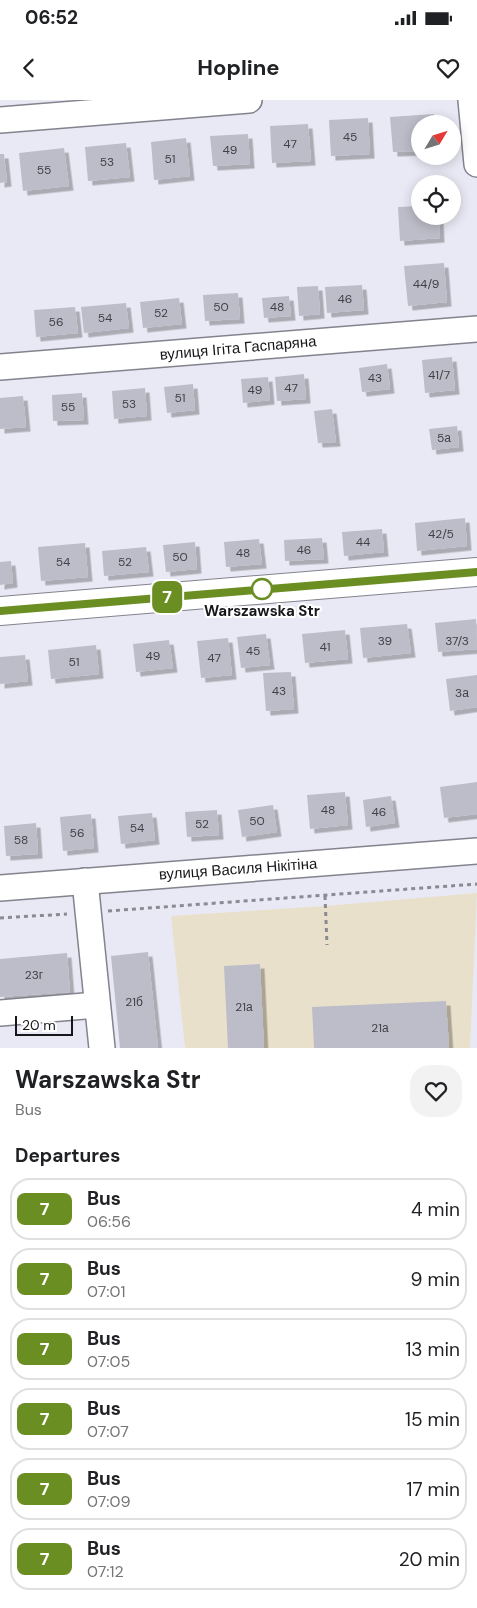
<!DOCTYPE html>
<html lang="en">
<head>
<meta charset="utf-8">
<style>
	body { margin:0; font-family:"DM Sans",sans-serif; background:#f2f2f2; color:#202124; height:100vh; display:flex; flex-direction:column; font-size:19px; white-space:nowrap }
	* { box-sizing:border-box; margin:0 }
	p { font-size:16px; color:#757577 }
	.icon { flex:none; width:28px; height:28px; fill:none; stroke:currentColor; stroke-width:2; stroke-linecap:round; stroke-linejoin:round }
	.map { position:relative; height:948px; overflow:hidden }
	.side { display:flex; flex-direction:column; background:#fff; flex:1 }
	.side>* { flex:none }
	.badge { padding:0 10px; border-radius:8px; font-size:18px; line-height:32px }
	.needle { width:32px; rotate:52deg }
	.fabs { position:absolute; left:411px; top:15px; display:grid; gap:10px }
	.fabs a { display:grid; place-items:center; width:50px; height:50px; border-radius:50%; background:#fff; box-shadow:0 2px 12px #0003; font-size:25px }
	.scale { position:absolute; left:15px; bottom:12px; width:58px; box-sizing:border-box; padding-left:5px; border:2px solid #17171b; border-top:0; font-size:14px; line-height:18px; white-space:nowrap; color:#17171b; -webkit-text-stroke:4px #fff; paint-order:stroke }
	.map>.badge { position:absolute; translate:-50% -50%; box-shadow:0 0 0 2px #fff }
	h2 { padding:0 15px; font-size:19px; line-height:45px }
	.round { display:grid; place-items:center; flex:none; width:52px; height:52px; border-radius:20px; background:#f2f2f2 }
	.head { display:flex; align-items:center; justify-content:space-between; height:85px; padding:0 15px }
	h1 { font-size:24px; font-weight:700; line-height:38px }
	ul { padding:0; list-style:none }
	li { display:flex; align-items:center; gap:15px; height:62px; margin:0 10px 8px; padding:0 5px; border:2px solid #e0e0e0; border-radius:20px }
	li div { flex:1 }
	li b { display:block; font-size:19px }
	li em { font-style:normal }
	li .badge { min-width:55px; font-weight:700; text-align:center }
	.status { display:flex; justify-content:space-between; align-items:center; height:35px; padding:0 25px; background:#fff; direction:ltr }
	.status svg { height:14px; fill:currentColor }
	header { display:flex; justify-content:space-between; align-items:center; height:65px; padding:0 15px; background:#fff; font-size:22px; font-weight:700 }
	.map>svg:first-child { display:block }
</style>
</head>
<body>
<div class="status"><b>06:52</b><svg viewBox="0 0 49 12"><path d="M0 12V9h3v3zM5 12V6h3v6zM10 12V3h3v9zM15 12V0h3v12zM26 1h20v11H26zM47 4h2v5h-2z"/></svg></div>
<header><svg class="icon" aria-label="back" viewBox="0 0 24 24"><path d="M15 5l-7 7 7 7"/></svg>Hopline<svg class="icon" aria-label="heart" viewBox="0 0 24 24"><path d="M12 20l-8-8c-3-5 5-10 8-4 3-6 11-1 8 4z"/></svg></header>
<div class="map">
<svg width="477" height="948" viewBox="0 0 477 948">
	<defs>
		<filter id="shadow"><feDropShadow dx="4.5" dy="4.5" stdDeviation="0" flood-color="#0004"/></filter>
	</defs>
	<rect width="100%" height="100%" fill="#e9e9f5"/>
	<path fill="#e9e0cb" d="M477,793L470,948H185L171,816L325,806Z"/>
	<g fill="#bcbdc8" filter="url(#shadow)">
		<path d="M434,14V24H420V51L393,52L390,17Z"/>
		<path d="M368,18L370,54L331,56L329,20Z"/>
		<path d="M308,24L311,61L272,63L270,26Z"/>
		<path d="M248,34L250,64L213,66L210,36Z"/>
		<path d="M186,38L190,76L154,80L151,42Z"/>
		<path d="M126,43L130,77L88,81L85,47Z"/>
		<path d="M64,48L69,86L23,91L19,53Z"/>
		<path d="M0,54H4L7,82L0,83Z"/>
		<path d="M420,106V116H439L440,138L400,141L398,107Z"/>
		<path d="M444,163L447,202L408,206L404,166Z"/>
		<path d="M362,185L364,210L327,213L325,187Z"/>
		<path d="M318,186L320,214L299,216L297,187Z"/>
		<path d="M238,193L240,219L205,221L203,195Z"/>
		<path d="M289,196L291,216L264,218L262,198Z"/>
		<path d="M179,198L182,224L143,228L140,202Z"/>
		<path d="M126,203L129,228L84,233L81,207Z"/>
		<path d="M75,207L78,233L36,237L34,210Z"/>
		<path d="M452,257L455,290L425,293L422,260Z"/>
		<path d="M387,264L390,289L362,292L359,268Z"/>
		<path d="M304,274L306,299L277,301L275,277Z"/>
		<path d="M268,277L270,300L243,303L241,279Z"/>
		<path d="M193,284L195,310L167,313L164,287Z"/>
		<path d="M145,288L147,316L114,319L112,291Z"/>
		<path d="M82,293L84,320L53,321L52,295Z"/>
		<path d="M23,296L26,327L0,329V298Z"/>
		<path d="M332,309L336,342L318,343L314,311Z"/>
		<path d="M457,326L459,347L432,350L429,329Z"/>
		<path d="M465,418L467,446L417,451L415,423Z"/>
		<path d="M382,429L384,452L344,456L342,432Z"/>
		<path d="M322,438L324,459L285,461L284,440Z"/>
		<path d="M259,439L262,464L226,467L224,442Z"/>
		<path d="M195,442L197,469L166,472L163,445Z"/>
		<path d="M85,443L88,477L41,481L38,447Z"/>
		<path d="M146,447L149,472L104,476L102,451Z"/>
		<path d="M11,461L13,483L0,485V462Z"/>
		<path d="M476,519L477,549L438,552L435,523Z"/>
		<path d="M407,524L411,553L363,558L360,528Z"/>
		<path d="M345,530L348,559L305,563L302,534Z"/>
		<path d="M266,534L270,565L241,568L237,537Z"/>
		<path d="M228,538L232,575L201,578L197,541Z"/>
		<path d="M169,540L173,568L136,572L133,544Z"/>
		<path d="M96,545L99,574L51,579L48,550Z"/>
		<path d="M25,555L28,581L0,584V557Z"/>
		<path d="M291,572L294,609L266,611L263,573Z"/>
		<path d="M477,575V607L450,611L446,579Z"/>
		<path d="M477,682V714L444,718L440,687Z"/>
		<path d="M345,692L348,725L310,729L307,695Z"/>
		<path d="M391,696L395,723L366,727L363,700Z"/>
		<path d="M273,705L277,732L242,737L238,710Z"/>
		<path d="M217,710L219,735L187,737L185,712Z"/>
		<path d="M152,713L155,740L121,744L118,716Z"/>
		<path d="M91,714L94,748L63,751L60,717Z"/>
		<path d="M36,723L38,754L6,756L4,726Z"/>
		<path d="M148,852L158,948H120L111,856Z"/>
		<path d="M67,853L70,892L0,897V859Z"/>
		<path d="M260,864L264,948H228L224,866Z"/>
		<path d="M446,901L449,948H314L312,907Z"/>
	</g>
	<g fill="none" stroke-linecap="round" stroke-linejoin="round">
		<g stroke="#82838d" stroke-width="28">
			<g id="minor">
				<path d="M471,0L477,64"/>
				<path d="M0,20L249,0"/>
				<path d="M0,267L477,229"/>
				<path d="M85,781L102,948"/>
				<path d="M0,788L477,751"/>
				<path d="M0,913L97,905"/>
			</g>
		</g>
		<g stroke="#82838d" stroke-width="30">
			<path id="major" d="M0,511L477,472"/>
		</g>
		<g stroke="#8a8a93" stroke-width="3" stroke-dasharray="4 4" stroke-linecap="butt">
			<path d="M325,796L327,845"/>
			<path d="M108,811L477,784"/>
			<path d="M0,818L67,814"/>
		</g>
		<use href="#minor" stroke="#fff" stroke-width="25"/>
		<use href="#major" stroke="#fff" stroke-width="28"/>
	</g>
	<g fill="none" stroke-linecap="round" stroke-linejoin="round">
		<g stroke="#fff" stroke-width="11">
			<path id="line" d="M0,511L477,472"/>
		</g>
		<use href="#line" stroke="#6b8e23" stroke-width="8"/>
	</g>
	<circle fill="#fff" stroke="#6b8e23" stroke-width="2.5" cx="262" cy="489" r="10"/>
	<g text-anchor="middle" stroke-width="4" stroke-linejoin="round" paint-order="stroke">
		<g font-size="12" fill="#404046">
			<text x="350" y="41">45</text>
			<text x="290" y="48">47</text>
			<text x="230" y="54">49</text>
			<text x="170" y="63">51</text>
			<text x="107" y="66">53</text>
			<text x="44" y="74">55</text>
			<text x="426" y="188">44/9</text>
			<text x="345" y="203">46</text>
			<text x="221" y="211">50</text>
			<text x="277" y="211">48</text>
			<text x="161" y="217">52</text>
			<text x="105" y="222">54</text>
			<text x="56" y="226">56</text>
			<text x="439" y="279">41/7</text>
			<text x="375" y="282">43</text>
			<text x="291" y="292">47</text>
			<text x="255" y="294">49</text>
			<text x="180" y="302">51</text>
			<text x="129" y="308">53</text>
			<text x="68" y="311">55</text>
			<text x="444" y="342">5а</text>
			<text x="441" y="438">42/5</text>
			<text x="363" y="446">44</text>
			<text x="304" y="454">46</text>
			<text x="243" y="457">48</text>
			<text x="180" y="461">50</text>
			<text x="63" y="466">54</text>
			<text x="125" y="466">52</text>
			<text x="385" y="545">39</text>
			<text x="457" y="545">37/3</text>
			<text x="325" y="551">41</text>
			<text x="253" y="555">45</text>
			<text x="153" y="560">49</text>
			<text x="214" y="562">47</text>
			<text x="74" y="566">51</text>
			<text x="279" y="595">43</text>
			<text x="462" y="597">3а</text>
			<text x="328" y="714">48</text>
			<text x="379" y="716">46</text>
			<text x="257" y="725">50</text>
			<text x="202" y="728">52</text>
			<text x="137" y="732">54</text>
			<text x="77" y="737">56</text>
			<text x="21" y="744">58</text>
			<text x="34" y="879">23г</text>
			<text x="134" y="906">21б</text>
			<text x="244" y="911">21а</text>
			<text x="380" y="932">21а</text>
		</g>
		<g font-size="15" fill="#17171b" stroke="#fff">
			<text transform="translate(238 248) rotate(-5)" y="5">вулиця Ігіта Гаспаряна</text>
			<text transform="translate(238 769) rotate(-4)" y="5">вулиця Василя Нікітіна</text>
		</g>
		<g font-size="15" font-weight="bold" fill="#17171b" stroke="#fff">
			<text x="262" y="516">Warszawska Str</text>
		</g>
	</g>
</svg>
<div class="fabs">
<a><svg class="needle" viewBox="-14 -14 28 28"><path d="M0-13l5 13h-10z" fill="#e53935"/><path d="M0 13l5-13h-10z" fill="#757577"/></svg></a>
<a><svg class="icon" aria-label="locate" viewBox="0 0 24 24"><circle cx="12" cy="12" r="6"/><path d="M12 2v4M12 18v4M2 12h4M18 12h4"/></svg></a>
</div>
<div class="scale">20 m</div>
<b class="badge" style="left:167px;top:497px;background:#6b8e23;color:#fff">7</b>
</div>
<section class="side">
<div class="head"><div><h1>Warszawska Str</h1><p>Bus</p></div><a class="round"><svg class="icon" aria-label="heart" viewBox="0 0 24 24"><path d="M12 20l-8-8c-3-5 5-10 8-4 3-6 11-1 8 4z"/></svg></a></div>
<h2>Departures</h2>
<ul>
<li><span class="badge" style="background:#6b8e23;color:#fff">7</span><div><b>Bus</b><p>06:56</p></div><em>4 min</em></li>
<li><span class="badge" style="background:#6b8e23;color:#fff">7</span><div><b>Bus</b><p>07:01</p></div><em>9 min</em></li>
<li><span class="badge" style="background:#6b8e23;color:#fff">7</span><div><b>Bus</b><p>07:05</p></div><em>13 min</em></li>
<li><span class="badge" style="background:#6b8e23;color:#fff">7</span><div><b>Bus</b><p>07:07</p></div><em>15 min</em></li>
<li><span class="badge" style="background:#6b8e23;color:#fff">7</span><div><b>Bus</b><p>07:09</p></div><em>17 min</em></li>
<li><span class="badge" style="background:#6b8e23;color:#fff">7</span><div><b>Bus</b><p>07:12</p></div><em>20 min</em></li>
</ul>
</section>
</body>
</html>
